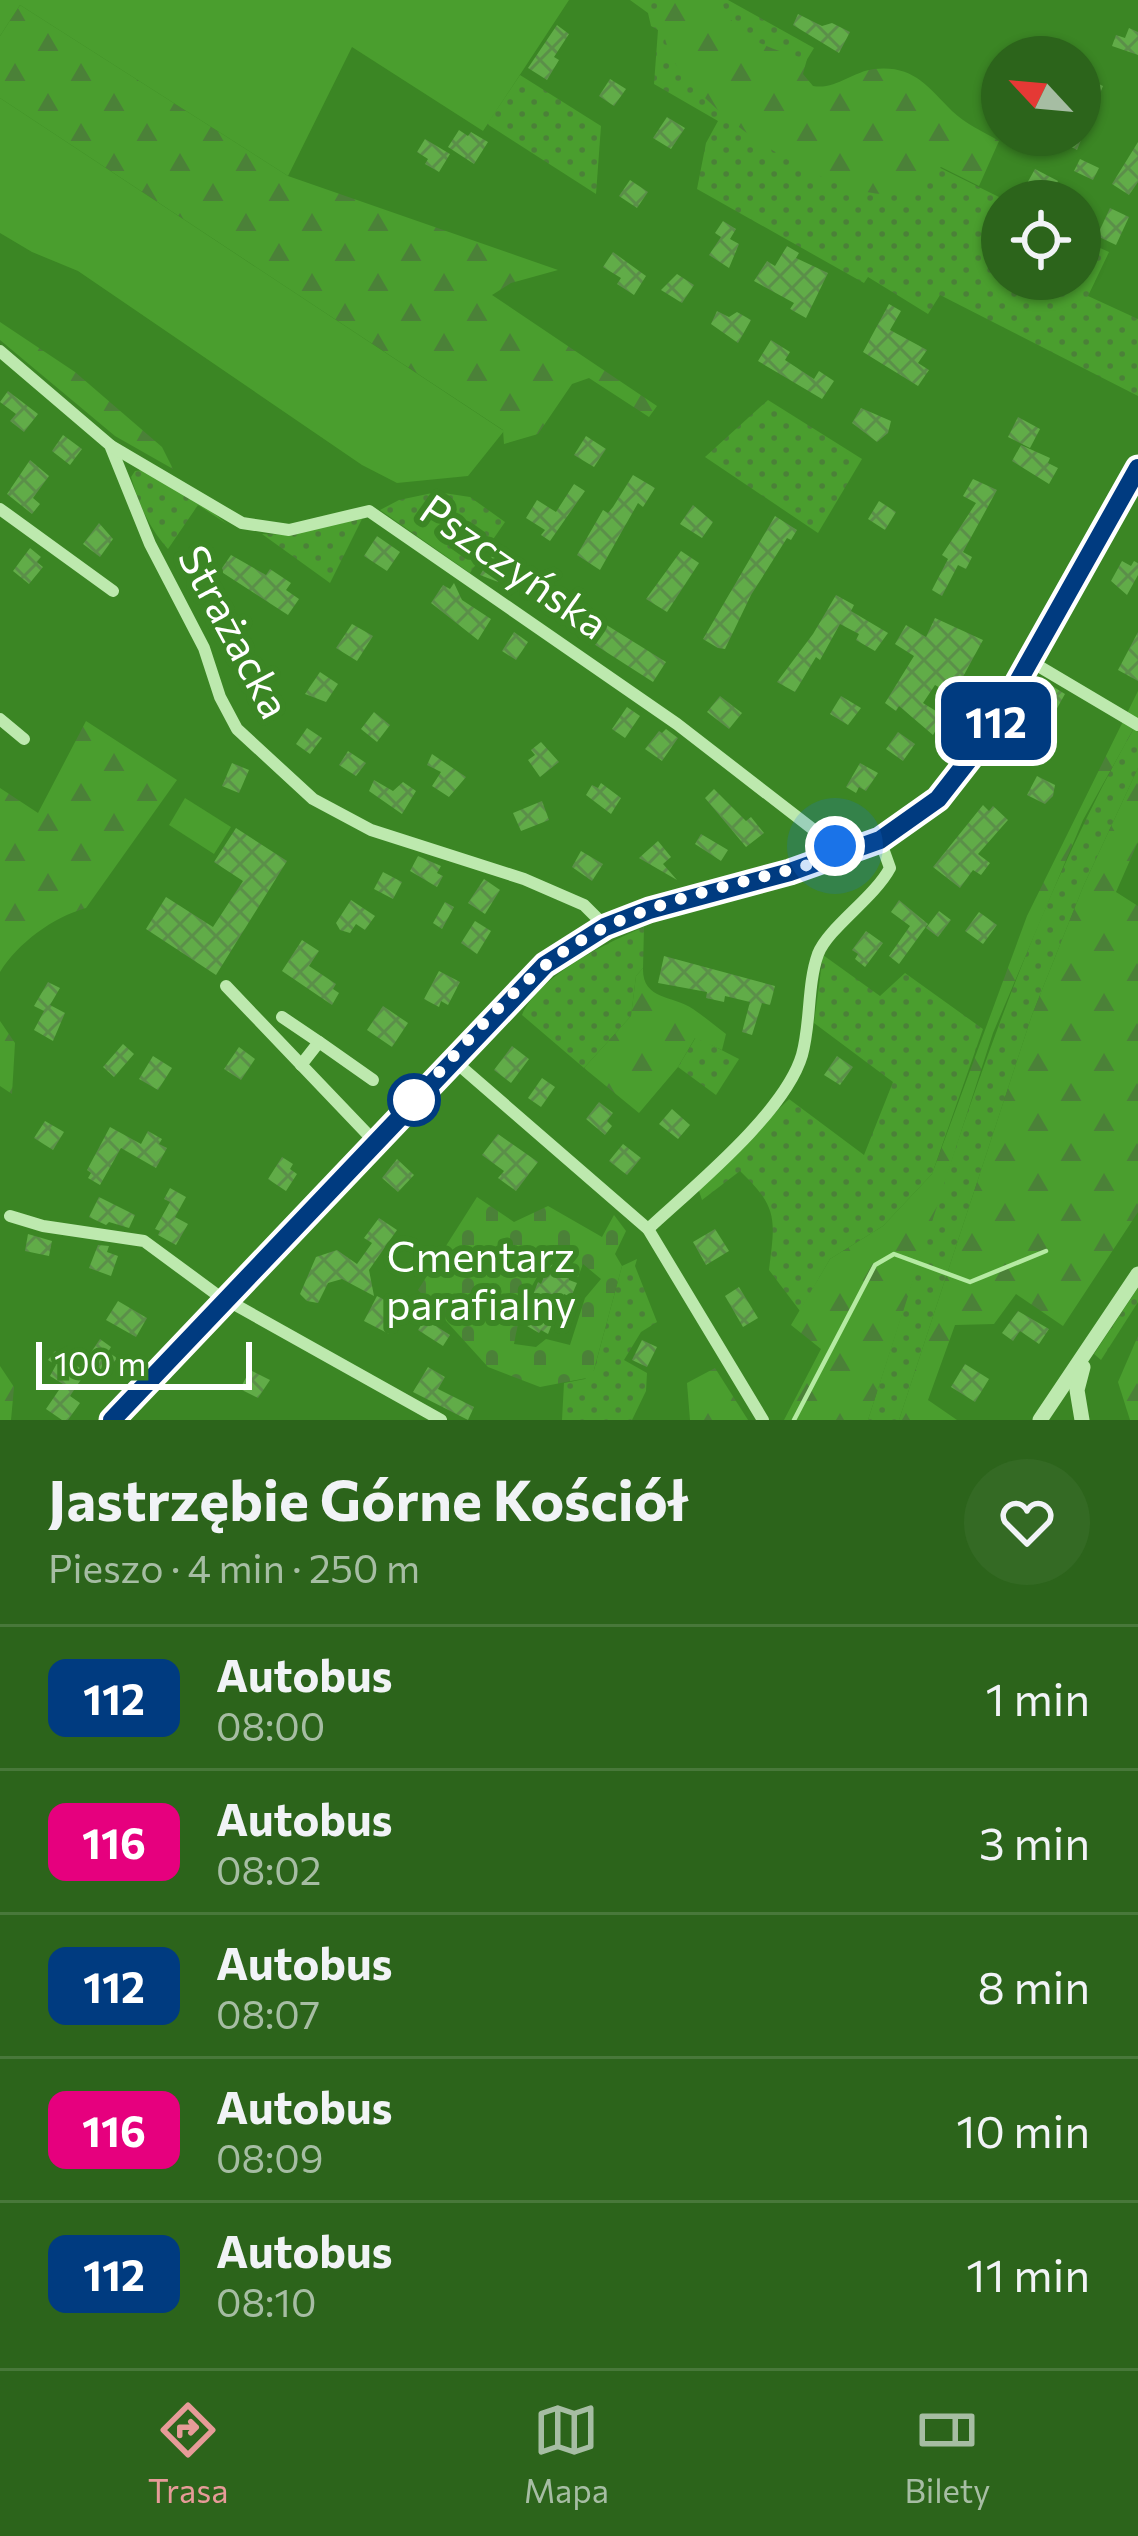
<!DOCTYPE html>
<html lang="pl">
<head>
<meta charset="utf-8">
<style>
	body { margin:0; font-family:Commissioner,sans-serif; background:#346a24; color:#f1f3f6; height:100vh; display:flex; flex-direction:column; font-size:45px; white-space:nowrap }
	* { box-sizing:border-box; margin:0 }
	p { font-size:39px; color:#a6bda3 }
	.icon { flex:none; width:66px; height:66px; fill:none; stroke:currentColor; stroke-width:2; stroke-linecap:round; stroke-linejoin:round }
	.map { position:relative; height:1420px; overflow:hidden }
	.panel { display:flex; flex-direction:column; background:#2c641b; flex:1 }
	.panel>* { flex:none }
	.badge { padding:0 24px; border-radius:18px; font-size:42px; line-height:78px }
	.needle { width:78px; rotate:296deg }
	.controls { position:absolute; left:981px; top:36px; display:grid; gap:24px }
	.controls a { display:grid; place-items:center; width:120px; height:120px; border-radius:50%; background:#2c641b; box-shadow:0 3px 9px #0004; font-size:60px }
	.scale { position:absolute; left:36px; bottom:30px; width:216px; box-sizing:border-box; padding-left:12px; border:6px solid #fff; border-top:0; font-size:33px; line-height:42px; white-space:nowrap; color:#fff; -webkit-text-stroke:9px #3b8624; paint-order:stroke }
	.you { position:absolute; width:60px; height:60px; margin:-30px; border:9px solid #fff; border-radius:50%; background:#1a73e8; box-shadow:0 0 0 18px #1a73e833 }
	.map>.badge { position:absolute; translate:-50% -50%; box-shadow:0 0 0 6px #fff }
	.round { display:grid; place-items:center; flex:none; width:126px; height:126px; border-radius:63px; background:#346a24 }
	.headline { display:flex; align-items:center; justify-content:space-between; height:204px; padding:0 48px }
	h1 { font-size:57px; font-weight:700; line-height:90px }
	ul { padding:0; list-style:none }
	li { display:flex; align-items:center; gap:36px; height:144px; padding:0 48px; border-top:3px solid #48783a }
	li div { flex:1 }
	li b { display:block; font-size:45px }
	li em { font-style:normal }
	li .badge { min-width:132px; font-weight:700; text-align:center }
	.dock { display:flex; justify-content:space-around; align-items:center; height:168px; border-top:3px solid #48783a; background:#2c641b; font-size:33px; color:#a6bda3 }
	.dock a { display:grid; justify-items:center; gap:6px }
	.dock .on { color:#e69b98 }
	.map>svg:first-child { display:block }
</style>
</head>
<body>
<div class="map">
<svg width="1138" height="1420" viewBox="0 0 1138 1420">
	<defs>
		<pattern id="grass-dots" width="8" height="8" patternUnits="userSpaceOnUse" patternTransform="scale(3)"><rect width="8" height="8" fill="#4a9e2e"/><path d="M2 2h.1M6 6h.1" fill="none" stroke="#4b8138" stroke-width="1.8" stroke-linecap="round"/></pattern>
		<pattern id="forest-firs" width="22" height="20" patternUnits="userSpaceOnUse" patternTransform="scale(3)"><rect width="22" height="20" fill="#4a9e2e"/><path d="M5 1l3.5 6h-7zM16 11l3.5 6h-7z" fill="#4b8138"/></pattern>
		<pattern id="cemetery-stones" width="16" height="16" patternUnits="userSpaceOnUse" patternTransform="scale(3)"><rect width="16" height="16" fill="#4a9e2e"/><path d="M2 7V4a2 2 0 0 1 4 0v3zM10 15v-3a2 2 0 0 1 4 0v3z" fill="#4b8138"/></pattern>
		<pattern id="building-cross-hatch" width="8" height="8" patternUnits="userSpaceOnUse" patternTransform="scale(3)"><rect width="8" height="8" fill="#61ac48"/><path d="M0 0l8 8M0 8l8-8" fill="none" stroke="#5b8f49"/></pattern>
	</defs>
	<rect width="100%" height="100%" fill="#3b8624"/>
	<g fill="url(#grass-dots)">
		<path d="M630,0H728L814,48L787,92L1007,201H1002V279H1080V239L1109,252L1088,296L1138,319V396L940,295L928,314L868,277L864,283L697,189L706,143L718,121L654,84L658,30L651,26L648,13Z"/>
		<path d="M520,75L601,126L596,194L487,124Z"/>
		<path d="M768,400L862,459L818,533L705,457Z"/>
		<path d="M144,470L196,499L227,524L198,505L168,549C149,528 139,504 131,477L135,471Z"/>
		<path d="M437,492L470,497L505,522L470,573L380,510L399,500Z"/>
		<path d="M363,517L330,583L262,534L291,535Z"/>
		<path d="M1138,721V768L1083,887L1032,1015L899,1420H868C945,1182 1013,939 1138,721Z"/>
		<path d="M644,927L643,968L636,976L631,1016L584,1068L522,1015C539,976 606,943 644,927Z"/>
		<path d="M823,955L880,996L905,973L983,1029L932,1174L883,1226L830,1259L800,1311L769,1270C775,1220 779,1208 740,1171L702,1200L698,1188L789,1099L864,1155L893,1082L814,1023Z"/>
		<path d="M696,1037L739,1059L716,1095L678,1067Z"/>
		<path d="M637,1259L635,1266L657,1322L641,1332L624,1360L647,1373L646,1391L632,1420H562L564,1383L585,1379L594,1370L622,1266Z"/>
		<path d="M1138,1288V1302L1101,1360L1094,1354Z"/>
	</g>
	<g fill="url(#forest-firs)">
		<path d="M660,0H721C734,39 770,49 807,59L803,74L813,86C835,90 852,72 874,69C913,65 926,85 952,111C964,123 984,132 999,141L979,186L941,167C933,174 923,188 913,191C846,214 709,117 675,63C664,44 660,21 660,0Z"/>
		<path d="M20,5L288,176L558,270L511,283L492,295L657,406L649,417L589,378L572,384L538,434L504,444L503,430L0,98V36Z"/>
		<path d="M0,322L75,372L162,447L173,469L115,436L0,340Z"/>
		<path d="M1138,691V721L1083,820L993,1033L868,1420H784L821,1349L791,1325L830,1259L883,1226L932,1174L1027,916Z"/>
		<path d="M86,721L177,780L86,908C53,917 18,943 0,972V788L38,813Z"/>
		<path d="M1138,768V842L1116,892L1138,906V1212L1063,1326L1016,1294L994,1324L955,1325L928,1400L957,1420H899L1032,1015L1083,887Z"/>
		<path d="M643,968C642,1000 672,995 693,1009C705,1017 715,1026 726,1034L722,1050L695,1038L678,1067L639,1113L584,1068L631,1016L636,976Z"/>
		<path d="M0,1021L15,1043L12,1094L0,1086Z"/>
		<path d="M1138,1336V1420H1130L1118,1382Z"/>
		<path d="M0,1366L14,1387L11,1420H0Z"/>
		<path d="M715,1368L748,1420H690L687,1383Z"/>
	</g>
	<path fill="url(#cemetery-stones)" fill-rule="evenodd" d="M477,1197L514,1222L548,1206L602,1237L614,1215L626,1231L615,1254L622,1266L592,1377L540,1387L488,1367L418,1290ZM554,1257L559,1260L563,1257L572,1274L578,1277L583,1264L601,1279L585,1298L570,1345L546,1339L536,1347L514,1344C520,1311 529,1280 554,1257Z"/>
	<g fill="#4a9e2e">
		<path d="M0,0H569L483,131L352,47L288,176L20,5L0,36Z"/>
		<path d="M0,98L504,431L468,476L397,483L362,465L78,271L32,252L0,233Z"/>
		<path d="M185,798L231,827L214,854L169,825Z"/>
	</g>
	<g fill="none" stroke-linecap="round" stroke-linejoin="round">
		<path stroke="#b5eaa2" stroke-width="4.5" d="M794,1420L875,1265L894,1254L970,1282L1046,1251"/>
	</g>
	<g fill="url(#building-cross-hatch)">
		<path d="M798,14L822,26L832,23L850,32L839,53L793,25Z"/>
		<path d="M557,25L569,34L554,57L559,60L547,80L528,68Z"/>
		<path d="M1129,28L1138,32V55L1112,46L1116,35L1125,38Z"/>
		<path d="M1080,75L1103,86L1077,150L1048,135H1080Z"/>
		<path d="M610,79L626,89L614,106L599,96Z"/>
		<path d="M667,117L685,128L671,149L653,138Z"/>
		<path d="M459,130L468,136L471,132L488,142L474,164L448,147Z"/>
		<path d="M425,139L450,154L439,172L425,164L428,159L417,152Z"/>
		<path d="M1138,142V182L1129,195L1112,184Z"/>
		<path d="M1080,159L1099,168L1093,180L1074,171Z"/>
		<path d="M1035,169L1058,181L1049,200L1025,187Z"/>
		<path d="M630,180L648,192L637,208L619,196Z"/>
		<path d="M1110,208L1129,217L1116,245L1097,236Z"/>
		<path d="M723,221L736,229L730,239L739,244L729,268L709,255L721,237L715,233Z"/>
		<path d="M787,246L799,253L796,258L828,273L806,318L790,309L794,303L754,281L767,261L775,266Z"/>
		<path d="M613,252L646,276L634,295L617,284L621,278L603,267Z"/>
		<path d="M677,274L694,285L682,303L661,290Z"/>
		<path d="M889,304L901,311L890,330L927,350L918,363L929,370L918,386L863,352Z"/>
		<path d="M717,311L729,317L737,312L751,320L738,343L711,324Z"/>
		<path d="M771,340L790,352L785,360L814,379L819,371L834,381L822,399L758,361Z"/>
		<path d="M8,391L38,414L24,432L10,421L16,414L0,402Z"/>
		<path d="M861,408L891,421L888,433L877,442L852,423Z"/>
		<path d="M1018,417L1040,429L1030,448L1008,437Z"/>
		<path d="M63,435L82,449L70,465L52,451Z"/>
		<path d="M586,436L606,449L594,467L574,455Z"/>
		<path d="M1021,445L1050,458L1048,463L1058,468L1049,484L1012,461Z"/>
		<path d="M30,460L49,476L33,498L40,504L32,514L7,494Z"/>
		<path d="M633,475L655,488L643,507L638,503L600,570L577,555L603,510L608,513L613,507Z"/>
		<path d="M973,479L997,490L963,552L972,557L966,569L958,565L942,596L932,590L948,559L942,555L976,503L963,496Z"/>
		<path d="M574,484L585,491L550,541L541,535L545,530L526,518L537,500L556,512Z"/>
		<path d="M879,501L896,512L885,530L868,519Z"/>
		<path d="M693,505L713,522L702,538L680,524Z"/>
		<path d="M775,516L797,530L791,540L787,538L751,595L725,649L718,648L703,639Z"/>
		<path d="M99,523L113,539L100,557L83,544Z"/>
		<path d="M377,536L400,552L387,571L364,556Z"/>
		<path d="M30,548L41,557L37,562L43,567L29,584L13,571Z"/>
		<path d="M681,551L699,563L667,612L646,599Z"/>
		<path d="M231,555L266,575L270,569L291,583L286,590L299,599L288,615L220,571Z"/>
		<path d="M492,556L508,566L498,582L480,575Z"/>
		<path d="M1122,561L1131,566L1134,561L1138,563V575L1127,595L1111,581Z"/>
		<path d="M536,576L563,594L552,610L526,592Z"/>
		<path d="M454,583L462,600L491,619L478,640L431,603L443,585L450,589Z"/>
		<path d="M836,595L854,605L851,611L888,633L875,651L856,640L859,634L840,624L820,660L816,657L795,692L777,682L813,634Z"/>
		<path d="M584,611L666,662L653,682L572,630Z"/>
		<path d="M935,618L983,640L953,695L935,685L923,703L944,716L933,735L899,706L896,711L885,703L914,656L895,644L906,625L926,637Z"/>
		<path d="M352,624L373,636L357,661L336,648Z"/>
		<path d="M514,632L528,642L516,660L502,651Z"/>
		<path d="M1138,632V681L1118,670Z"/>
		<path d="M320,672L338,684L326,702L305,694Z"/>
		<path d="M1047,683L1065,694L1046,728L1027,718Z"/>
		<path d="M720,696L742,713L729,729L707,712Z"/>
		<path d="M841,696L861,708L848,725L830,714Z"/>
		<path d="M627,707L640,716L625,738L612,729Z"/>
		<path d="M374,712L390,725L377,742L361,729Z"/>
		<path d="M307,728L322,738L310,754L296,744Z"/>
		<path d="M666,729L678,738L662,761L645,749L659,731L662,733Z"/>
		<path d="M898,732L915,744L903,761L886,749Z"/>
		<path d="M541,742L559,762L540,777L528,760L535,755L531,750Z"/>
		<path d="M348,751L366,763L356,776L339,765Z"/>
		<path d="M432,754L466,777L449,797L432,786L441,772L427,765Z"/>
		<path d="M232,763L249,770L239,793L222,786Z"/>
		<path d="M860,763L878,773L866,791L859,787L856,793L846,787Z"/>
		<path d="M1037,776L1055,785L1053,796L1045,804L1027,795Z"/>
		<path d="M374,780L393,791L403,782L416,791L402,814L369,791Z"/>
		<path d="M601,783L621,798L611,814L586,795L592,785L598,788Z"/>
		<path d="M714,789L746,821L751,817L764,833L746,847L705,798Z"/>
		<path d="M542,801L549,820L521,831L513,813Z"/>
		<path d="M983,805L989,811L993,806L1008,820L978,854L990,863L981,875L973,870L960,888L933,867Z"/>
		<path d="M236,828L287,861L216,975L146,929L166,897L213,927L243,881L214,862Z"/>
		<path d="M701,834L728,850L721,861L695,844Z"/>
		<path d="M658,841L671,857L663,864L677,880L639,858Z"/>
		<path d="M581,851L603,864L592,881L572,867Z"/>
		<path d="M418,856L441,866L437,873L443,876L437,887L410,871Z"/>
		<path d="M383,872L402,882L393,899L374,889Z"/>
		<path d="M484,879L500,890L485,914L468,903Z"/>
		<path d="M351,900L375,916L365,930L356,924L350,933L340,930L336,923Z"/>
		<path d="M899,900L928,924L899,964L889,956L910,926L891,912Z"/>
		<path d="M445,902L454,907L442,929L433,923Z"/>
		<path d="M939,911L951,920L938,937L926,928Z"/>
		<path d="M979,912L997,925L983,944L965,931Z"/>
		<path d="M475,921L491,931L477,954L461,943Z"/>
		<path d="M866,931L883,943L865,967L855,959L858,954L852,950Z"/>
		<path d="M302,940L319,951L309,966L336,984L333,989L339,993L332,1005L282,971Z"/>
		<path d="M664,956L775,986L770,1005L762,1003L752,1035L742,1032L750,1002L725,996L724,1002L706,998L707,992L658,983Z"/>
		<path d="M439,971L460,982L448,1005L441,1001L439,1007L424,999Z"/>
		<path d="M48,982L60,988L50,1005L65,1013L53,1041L34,1030L44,1011L34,1006Z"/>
		<path d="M383,1006L408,1023L392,1047L367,1030Z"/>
		<path d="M123,1044L134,1054L114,1077L103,1067Z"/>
		<path d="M512,1046L529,1059L511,1083L494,1070Z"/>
		<path d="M239,1047L255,1059L241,1080L224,1069Z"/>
		<path d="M153,1056L172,1068L158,1090L139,1079Z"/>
		<path d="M837,1056L853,1067L840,1085L824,1075Z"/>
		<path d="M542,1078L555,1087L541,1107L528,1098Z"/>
		<path d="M599,1102L613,1113L607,1121L612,1126L605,1135L586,1119Z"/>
		<path d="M672,1109L690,1125L678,1139L659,1124Z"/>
		<path d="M45,1121L64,1132L53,1150L34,1138Z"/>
		<path d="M110,1127L141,1144L148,1131L162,1139L159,1144L167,1148L156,1168L121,1148L100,1185L88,1178L91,1173L87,1170Z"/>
		<path d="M498,1134L538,1162L516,1191L498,1178L504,1171L482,1155Z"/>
		<path d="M623,1144L641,1158L627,1175L609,1161Z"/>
		<path d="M282,1157L293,1164L290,1169L297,1174L286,1191L268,1179Z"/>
		<path d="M397,1159L414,1175L398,1192L382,1178Z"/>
		<path d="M170,1188L186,1197L175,1217L188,1224L176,1245L158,1235L160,1231L155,1229L170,1202L164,1199Z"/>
		<path d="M99,1197L135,1215L129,1228L109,1222L106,1225L89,1217Z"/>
		<path d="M379,1218L397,1230L369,1270L374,1296L342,1279L328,1283L318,1303L307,1301L300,1294L316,1257L337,1250L357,1264L372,1243L364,1238Z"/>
		<path d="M715,1229L729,1251L706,1265L693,1242Z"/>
		<path d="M28,1234L52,1241L49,1256L25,1251Z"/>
		<path d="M98,1245L109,1246L107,1252L118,1256L111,1276L89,1268Z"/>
		<path d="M556,1263L566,1267L569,1280L577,1283L571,1297L564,1294L548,1334L541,1330L539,1333L522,1323L538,1282L541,1284L548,1267Z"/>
		<path d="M739,1287L758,1318L743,1327L725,1296Z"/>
		<path d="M377,1296L402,1309L389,1334L364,1321Z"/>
		<path d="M118,1301L147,1318L136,1337L106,1320Z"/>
		<path d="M1018,1311L1049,1329L1039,1344L1020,1331L1013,1341L1002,1333Z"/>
		<path d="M425,1319L450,1335L443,1346L418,1330Z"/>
		<path d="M100,1339L111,1347L108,1352L117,1358L102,1378L83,1364Z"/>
		<path d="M642,1340L657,1347L647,1367L632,1360Z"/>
		<path d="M55,1351L86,1372L70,1396L80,1403L68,1420H62L46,1409L63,1384L50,1376L56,1365L48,1360Z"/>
		<path d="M965,1364L989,1379L975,1402L951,1387Z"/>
		<path d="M428,1367L445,1377L438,1389L474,1407L468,1420L413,1392Z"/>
		<path d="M250,1370L270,1380L258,1398L240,1389Z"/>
	</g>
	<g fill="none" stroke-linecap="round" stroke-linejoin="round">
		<g stroke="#bde9ae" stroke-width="12">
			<path d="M0,351L110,445L150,544L204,648L220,697L237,729L313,799L371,830L524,879L584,905L606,927"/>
			<path d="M111,446L242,523L289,530L369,511L677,724L845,854"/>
			<path d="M0,509L113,591"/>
			<path d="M1030,661L1138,725"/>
			<path d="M0,719L24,739"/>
			<path d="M226,986L375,1142"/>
			<path d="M282,1017L319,1042L301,1065"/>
			<path d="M319,1042L373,1080"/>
			<path d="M452,1059L648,1229L763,1420"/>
			<path d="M10,1216L43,1226L144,1241L216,1294L441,1420"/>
			<path d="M648,1229C692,1188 785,1113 802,1055C811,1023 807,985 818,954C828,928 874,898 890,868L880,840"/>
		</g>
		<g stroke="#bde9ae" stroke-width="15">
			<path d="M112,1420L545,965L606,927L649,910L790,872L880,840L938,799L988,735L1138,469"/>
			<path d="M1040,1420L1138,1274"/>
			<path d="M1082,1420L1077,1390L1083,1367"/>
		</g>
	</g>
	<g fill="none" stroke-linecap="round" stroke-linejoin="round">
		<g stroke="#fff" stroke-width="27">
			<path id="line" d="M112,1420L545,965L605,927L649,910L790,872L880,840L938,799L988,735L1138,468"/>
		</g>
		<use href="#line" stroke="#003b80" stroke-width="18"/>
		<path stroke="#fff" stroke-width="12" stroke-dasharray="0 21.6" d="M414,1100L405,1110C454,1057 515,981 575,944C649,897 761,881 845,854L835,846"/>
	</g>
	<circle fill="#fff" stroke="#003b80" stroke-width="6" cx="414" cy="1100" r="24"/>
	<g text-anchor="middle" stroke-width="12" stroke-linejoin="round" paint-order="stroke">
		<g font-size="42" fill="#fff" stroke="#3b8624">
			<text transform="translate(514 567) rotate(35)" y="15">Pszczyńska</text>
			<text transform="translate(234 632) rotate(62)" y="15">Strażacka</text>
		</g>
		<g font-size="42" fill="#fdfffd" stroke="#3b8624">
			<text x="481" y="1272">Cmentarz<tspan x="481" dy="48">parafialny</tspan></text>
		</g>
	</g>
</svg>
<div class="controls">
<a><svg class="needle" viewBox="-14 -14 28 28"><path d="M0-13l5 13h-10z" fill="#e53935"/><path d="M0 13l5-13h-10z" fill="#a6bda3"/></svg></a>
<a><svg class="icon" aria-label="locate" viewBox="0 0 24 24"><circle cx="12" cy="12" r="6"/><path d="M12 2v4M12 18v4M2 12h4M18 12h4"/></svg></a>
</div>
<div class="scale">100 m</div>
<div class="you" style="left:835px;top:846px"></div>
<b class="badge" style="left:996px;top:721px;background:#003b80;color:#fff">112</b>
</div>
<section class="panel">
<div class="headline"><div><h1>Jastrzębie Górne Kościół</h1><p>Pieszo · 4 min · 250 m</p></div><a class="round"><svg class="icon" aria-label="heart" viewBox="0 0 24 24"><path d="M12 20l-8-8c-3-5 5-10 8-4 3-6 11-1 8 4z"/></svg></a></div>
<ul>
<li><span class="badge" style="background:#003b80;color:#fff">112</span><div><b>Autobus</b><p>08:00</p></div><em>1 min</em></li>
<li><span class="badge" style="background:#e6007e;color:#fff">116</span><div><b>Autobus</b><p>08:02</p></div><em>3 min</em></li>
<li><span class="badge" style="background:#003b80;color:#fff">112</span><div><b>Autobus</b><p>08:07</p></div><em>8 min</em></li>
<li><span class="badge" style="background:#e6007e;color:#fff">116</span><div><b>Autobus</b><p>08:09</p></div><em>10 min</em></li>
<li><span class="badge" style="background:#003b80;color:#fff">112</span><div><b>Autobus</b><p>08:10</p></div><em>11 min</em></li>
</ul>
</section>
<nav class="dock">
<a class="on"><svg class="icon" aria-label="directions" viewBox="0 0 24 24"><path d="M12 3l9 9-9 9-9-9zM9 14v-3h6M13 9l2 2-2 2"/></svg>Trasa</a>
<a><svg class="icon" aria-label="map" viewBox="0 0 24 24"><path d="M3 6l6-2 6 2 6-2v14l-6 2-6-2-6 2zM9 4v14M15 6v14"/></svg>Mapa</a>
<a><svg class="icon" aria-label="tickets" viewBox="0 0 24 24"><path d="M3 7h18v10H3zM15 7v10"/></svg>Bilety</a>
</nav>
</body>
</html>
